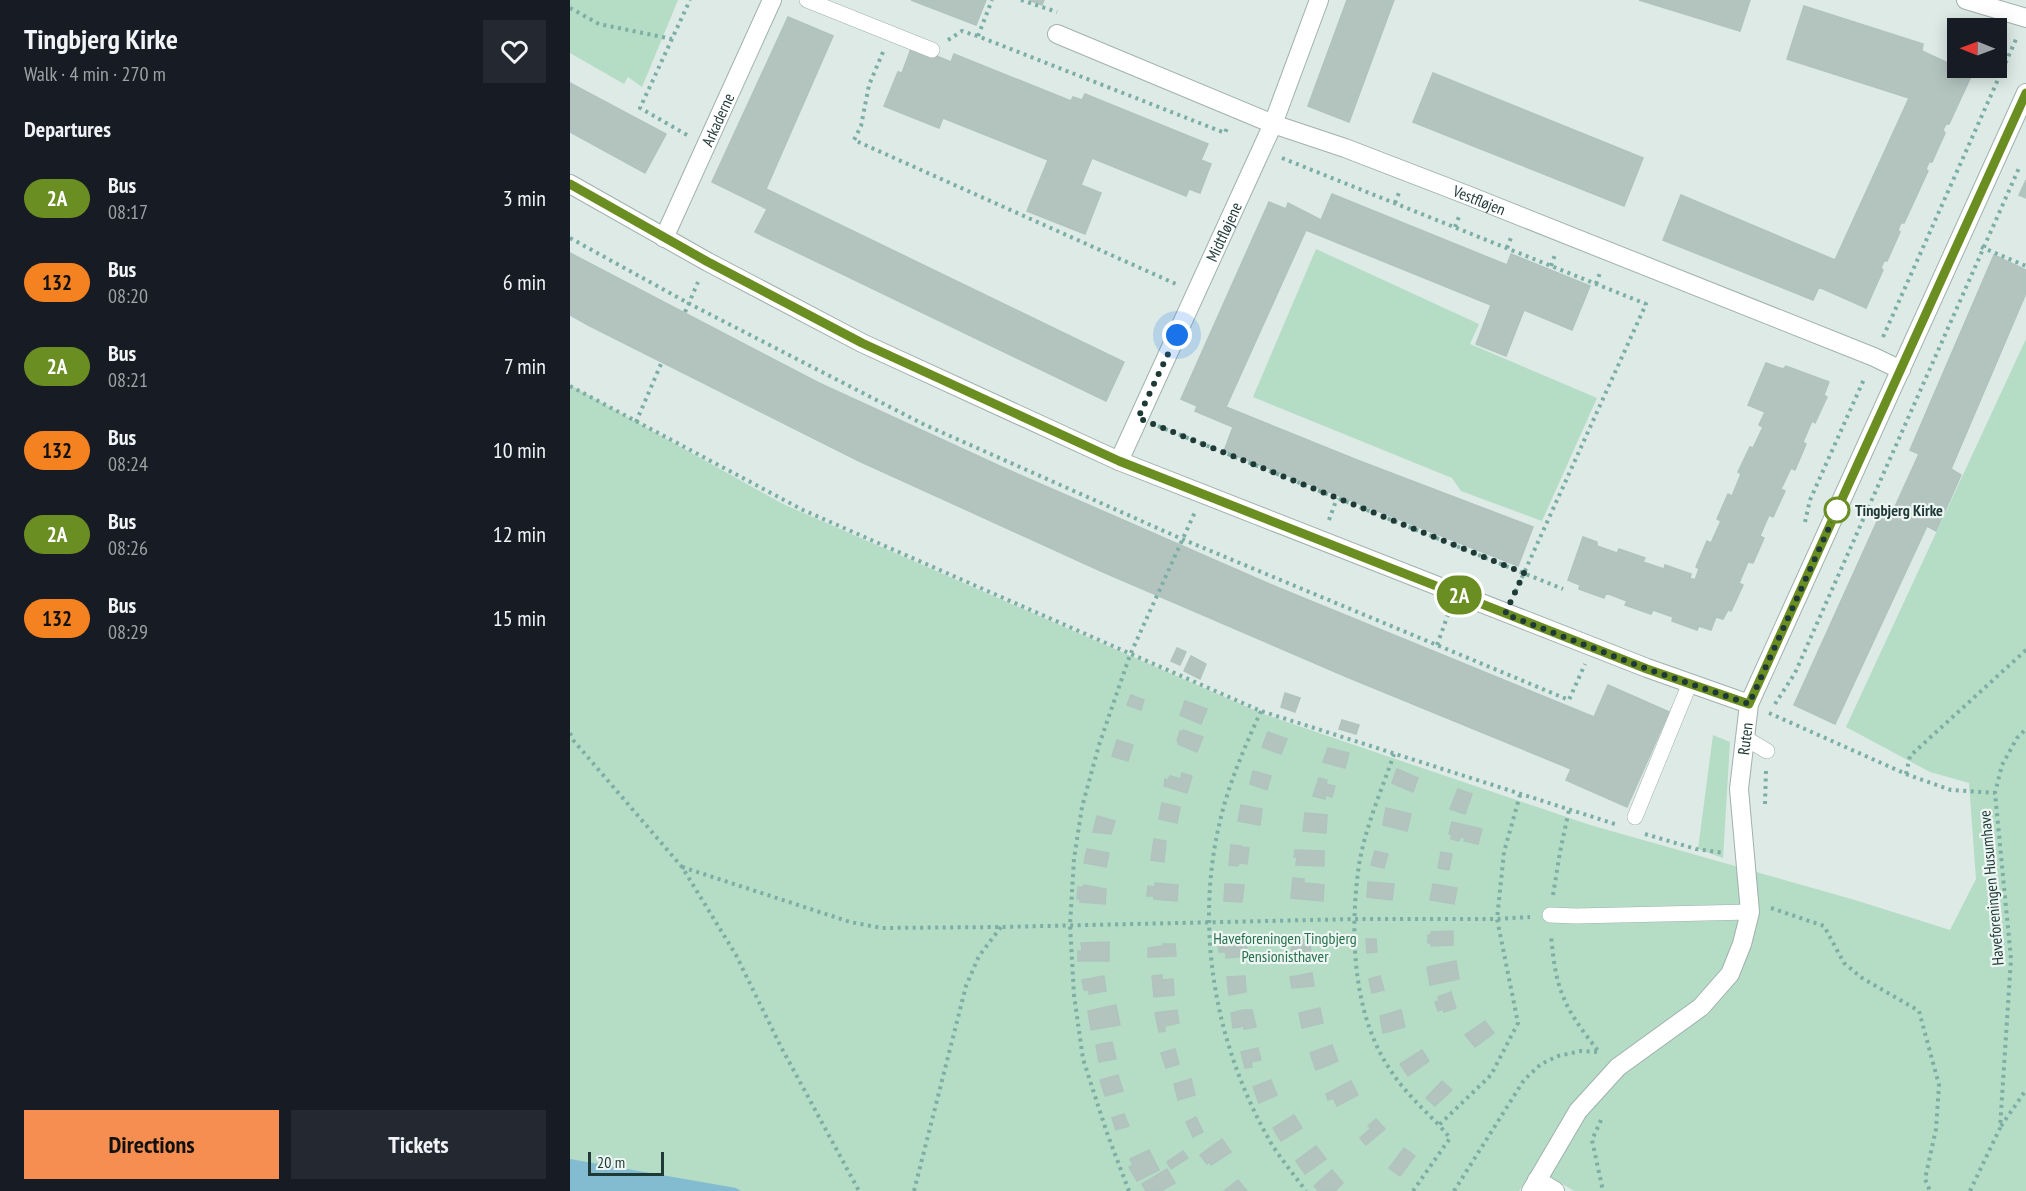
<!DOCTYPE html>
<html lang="en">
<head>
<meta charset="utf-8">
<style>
	body { margin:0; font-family:"PT Sans Narrow",sans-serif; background:#242831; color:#f1f3f6; height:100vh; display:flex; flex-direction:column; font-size:22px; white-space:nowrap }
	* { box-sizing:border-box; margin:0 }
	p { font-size:20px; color:#9ea1a6 }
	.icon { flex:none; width:33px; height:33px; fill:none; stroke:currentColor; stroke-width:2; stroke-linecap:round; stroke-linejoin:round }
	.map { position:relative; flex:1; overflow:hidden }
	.side { display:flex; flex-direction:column; background:#171b24; width:570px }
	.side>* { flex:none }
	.badge { padding:0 12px; border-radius:20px; font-size:21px; line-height:39px }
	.needle { width:39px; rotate:271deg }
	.buttons { position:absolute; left:1377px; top:18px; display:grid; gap:12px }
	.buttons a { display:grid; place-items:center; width:60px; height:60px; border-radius:0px; background:#171b24; box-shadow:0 3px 15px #0003; font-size:30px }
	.scale { position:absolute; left:18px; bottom:15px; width:76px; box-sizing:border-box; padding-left:6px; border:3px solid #1f3936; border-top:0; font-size:16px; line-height:21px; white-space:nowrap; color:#1f3936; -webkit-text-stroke:4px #edf6f3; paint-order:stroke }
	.you { position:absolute; width:30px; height:30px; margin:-15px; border:4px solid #fff; border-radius:50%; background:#1a73e8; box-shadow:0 0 0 9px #1a73e833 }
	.map>.badge { position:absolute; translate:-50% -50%; box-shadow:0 0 0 3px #fff }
	h2 { padding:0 24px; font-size:22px; line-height:54px }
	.round { display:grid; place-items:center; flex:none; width:63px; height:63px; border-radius:0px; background:#242831 }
	.headline { display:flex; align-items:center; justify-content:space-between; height:102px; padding:0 24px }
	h1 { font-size:28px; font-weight:700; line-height:45px }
	.primary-button { display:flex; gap:12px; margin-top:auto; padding:12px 24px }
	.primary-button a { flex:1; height:69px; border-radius:0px; background:#f58e50; color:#111; font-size:24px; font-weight:700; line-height:69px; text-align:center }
	.primary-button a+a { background:#242831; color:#f1f3f6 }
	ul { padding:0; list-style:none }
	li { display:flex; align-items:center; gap:18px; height:84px; padding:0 24px }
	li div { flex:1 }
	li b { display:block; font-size:22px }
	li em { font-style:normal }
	li .badge { min-width:66px; font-weight:700; text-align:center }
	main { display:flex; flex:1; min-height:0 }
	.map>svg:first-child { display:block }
</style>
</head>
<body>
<main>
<section class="side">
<div class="headline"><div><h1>Tingbjerg Kirke</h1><p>Walk · 4 min · 270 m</p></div><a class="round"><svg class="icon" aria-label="heart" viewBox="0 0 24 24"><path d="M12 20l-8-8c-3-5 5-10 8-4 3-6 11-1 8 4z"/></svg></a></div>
<h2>Departures</h2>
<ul>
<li><span class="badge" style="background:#6b8e23;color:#fff">2A</span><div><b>Bus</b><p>08:17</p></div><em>3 min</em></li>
<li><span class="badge" style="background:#f58220;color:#111">132</span><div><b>Bus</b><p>08:20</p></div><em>6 min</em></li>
<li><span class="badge" style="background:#6b8e23;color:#fff">2A</span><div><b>Bus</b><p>08:21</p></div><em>7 min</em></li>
<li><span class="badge" style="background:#f58220;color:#111">132</span><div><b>Bus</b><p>08:24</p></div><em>10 min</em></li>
<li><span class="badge" style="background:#6b8e23;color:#fff">2A</span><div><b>Bus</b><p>08:26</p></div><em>12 min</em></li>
<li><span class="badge" style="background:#f58220;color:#111">132</span><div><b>Bus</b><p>08:29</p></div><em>15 min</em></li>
</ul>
<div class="primary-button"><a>Directions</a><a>Tickets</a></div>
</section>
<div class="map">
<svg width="1456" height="1191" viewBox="0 0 1456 1191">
	<rect width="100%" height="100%" fill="#ddeae6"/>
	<g fill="#b5dcc5">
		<path d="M0,0H108L72,87L58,77L54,84L0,53Z"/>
		<path d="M746,249L909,324L900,344L1027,398L972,521L891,491L882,478L683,397Z"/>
		<path d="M1456,339V1191H1004L964,1167L949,1191H0V385L213,504L696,715L1020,825L1285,900L1380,930L1406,879L1399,783L1360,772L1276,727Z"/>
		<path d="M1143,735L1160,742L1153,858L1128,849Z"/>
	</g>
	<path fill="#83bbd1" d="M0,1159L166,1188L171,1191H0Z"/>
	<g fill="#b3c4bf" stroke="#b0c3be" stroke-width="1.5">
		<path d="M341,0H416L406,25Z"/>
		<path d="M459,0H474L472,5Z"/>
		<path d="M777,0H824L779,122L738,106Z"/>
		<path d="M1069,0H1180L1170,31Z"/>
		<path d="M1234,6L1353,44L1352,51L1402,74L1379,124H1376L1373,130L1375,133L1362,162H1359L1356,169L1358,171L1334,223H1331L1328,230L1330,232L1317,261H1314L1311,268L1313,270L1296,308L1249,287L1243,300L1093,240L1111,195L1265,260L1339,98L1217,59Z"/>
		<path d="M218,17L263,36L196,189L554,362L536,401L185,232L197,209L142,182Z"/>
		<path d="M342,46L381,62L384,54L501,101L503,97L512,100L515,94L638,144L631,160L641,164L630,193L619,189L616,196L522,158L511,185L531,193L515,234L457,211L478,160L373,118L369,128L314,106L328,72L332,73Z"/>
		<path d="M863,73L1073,158L1054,206L843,122Z"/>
		<path d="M0,83L96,134L75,173L0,132Z"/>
		<path d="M1456,180V198L1449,195Z"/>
		<path d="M762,194L937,265L941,254L1020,286L1002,330L954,310L936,356L906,344L921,305L736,230L656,407L787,460L963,527L948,566L654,451L663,427L625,411L627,406L611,399L699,202L716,209L718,203L751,220Z"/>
		<path d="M0,253L249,383L434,468L709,588L1024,717L1038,685L1099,712L1057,807L996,780L1001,769L777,677L533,572L289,461L18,325L0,315Z"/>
		<path d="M1424,255L1456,270V293L1381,469L1391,475L1366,531L1357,526L1265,724L1224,705L1314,506L1323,511L1349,454L1340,450Z"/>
		<path d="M1196,363L1213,369L1216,366L1259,382L1254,395L1257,397L1245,423L1242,421L1233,442L1236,444L1225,470L1221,468L1211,489L1215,491L1203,517L1199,515L1190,536L1194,538L1183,563L1178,562L1169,583L1173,585L1161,611L1158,610L1153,619L1146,617L1141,630L1129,626L1127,630L1102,621L1103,617L1083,610L1081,614L1055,605L1057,601L1036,593L1034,598L1009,589L1010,585L998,580L1013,537L1027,542V546L1047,553L1049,549L1075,558L1073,562L1094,569L1095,565L1121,574L1120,578L1125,580L1129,569L1126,567L1137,541L1141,543L1151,521L1147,519L1158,494L1162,496L1171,474L1168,472L1180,447L1183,448L1193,427L1189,425L1195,412L1178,405Z"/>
		<path d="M607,648L616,652L610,665L601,661Z"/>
		<path d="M621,656L636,664L630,679L614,671Z"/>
		<path d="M715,693L730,698L725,712L711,707Z"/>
		<path d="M561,695L574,700L571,710L557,705Z"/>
		<path d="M615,701L637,709L631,724L610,715Z"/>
		<path d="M772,720L789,725L786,734L769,729Z"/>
		<path d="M613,730L633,737L627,752L608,744L609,742L607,741L610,731L613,732Z"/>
		<path d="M698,732L717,739L711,754L692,747Z"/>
		<path d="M547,740L563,745L558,761L542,756Z"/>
		<path d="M758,748L779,753L775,768L753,762Z"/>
		<path d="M827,769L848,778L843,792L822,783Z"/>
		<path d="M683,771L701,776L697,790L680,784Z"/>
		<path d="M612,773L622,776L617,793L594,786L595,779L598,780L600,776L611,779Z"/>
		<path d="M749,778L757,780L756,784L765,786L762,797L755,795V799L743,796Z"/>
		<path d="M888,789L902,794L895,814L880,809Z"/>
		<path d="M592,803L610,807L607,823L589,819Z"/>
		<path d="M671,805L692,809L690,825L668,821Z"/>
		<path d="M816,808L841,814L837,831L813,825Z"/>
		<path d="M735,813L757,815L756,833L733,831Z"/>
		<path d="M527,816L545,821L541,834L523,832Z"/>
		<path d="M882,822L912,829L908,844L894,841L895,838L891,837L889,841L881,839L882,834H879Z"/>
		<path d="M584,839L596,841L594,862L581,860Z"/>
		<path d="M661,845L671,846L672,850V847L679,848L677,864L670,863L667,866L659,865Z"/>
		<path d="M517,849L539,853L536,867L514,863Z"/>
		<path d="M725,850L754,851V866L726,865L727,857H724Z"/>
		<path d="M805,851L818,854L814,868L801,865Z"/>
		<path d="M871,852L882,854L879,870L868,868Z"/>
		<path d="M723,878L734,879V883L754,885L753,901L721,898Z"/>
		<path d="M798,882L824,884L822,900L797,897Z"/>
		<path d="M585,883L608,885L607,901L584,899V896H577L578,886L585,887Z"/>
		<path d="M655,884L674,885L672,902L654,901Z"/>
		<path d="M863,884L887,888L884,904L860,900Z"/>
		<path d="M514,885L536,889L535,904L510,902V899H507L508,887H514Z"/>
		<path d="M883,931V945L861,946V942L858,943V935H861V932Z"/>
		<path d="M740,939L741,956L727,957L728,961H722L721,940Z"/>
		<path d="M796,939H806L807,952L797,953Z"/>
		<path d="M676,940L677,956L656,958V952H649L648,942Z"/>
		<path d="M539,942V961H508V951H512L511,943Z"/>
		<path d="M593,944H605L606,956L578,957V948L593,946Z"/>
		<path d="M886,961L889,979L860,985L857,967Z"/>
		<path d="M742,973L744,986L722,988L720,977Z"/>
		<path d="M592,975V980L603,979L604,995L584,997L582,976Z"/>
		<path d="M534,976L536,991L519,994V990H514L512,980Z"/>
		<path d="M675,976L676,992L659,995L657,977Z"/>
		<path d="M810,976L814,990L802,993L799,979Z"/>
		<path d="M881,992L886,1008L874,1012L873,1009L868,1011L865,1002L869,1001L868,997Z"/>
		<path d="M546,1005L550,1025L521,1030L518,1011Z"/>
		<path d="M750,1008L753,1023L732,1028L729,1013Z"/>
		<path d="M607,1010L609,1023L595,1026V1031L589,1032L585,1013Z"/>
		<path d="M673,1010H682L686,1027L674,1029V1026L663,1028L661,1013Z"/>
		<path d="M831,1010L835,1027L813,1033L810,1016Z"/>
		<path d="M915,1021L924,1033L905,1047L895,1035Z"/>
		<path d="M542,1042L546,1059L529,1062L526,1045Z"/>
		<path d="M762,1045L768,1061L746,1070L740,1053Z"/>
		<path d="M688,1048L691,1060L681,1062L682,1067L675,1068L671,1052Z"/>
		<path d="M605,1049L609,1064L596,1068L591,1053Z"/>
		<path d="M852,1050L859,1061L838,1076L830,1064Z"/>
		<path d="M548,1075L553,1091L535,1096L530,1080Z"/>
		<path d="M621,1079L625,1095L608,1100L604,1084Z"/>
		<path d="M701,1080L707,1095L689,1103L683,1087Z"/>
		<path d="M781,1081L788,1095L767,1106L763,1098L758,1100L756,1094Z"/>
		<path d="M872,1081L882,1090L865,1106L856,1098Z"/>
		<path d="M554,1114L559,1126L546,1130L542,1118Z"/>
		<path d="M724,1115L732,1128L711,1141L703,1128Z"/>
		<path d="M626,1117L633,1132L623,1137L616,1122Z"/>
		<path d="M806,1119L815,1129L796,1145L790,1138L801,1128L798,1126Z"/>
		<path d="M652,1139L661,1152L641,1165L640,1162L637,1164L630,1155Z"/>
		<path d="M746,1146L756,1159L735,1174L726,1161Z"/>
		<path d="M834,1148L845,1156L830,1176L819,1168Z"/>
		<path d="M579,1150L589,1170L567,1181L559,1167L563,1165L560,1159Z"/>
		<path d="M613,1151L618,1158L601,1169L597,1162Z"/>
		<path d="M597,1169L605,1183L591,1191H576L572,1184Z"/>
		<path d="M762,1170L773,1183L765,1191H749L744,1186Z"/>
		<path d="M668,1180L677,1191H654Z"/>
	</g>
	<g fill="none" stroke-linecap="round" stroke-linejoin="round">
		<g stroke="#a0b1ae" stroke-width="16">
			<g id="service">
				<path d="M237,0L362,50"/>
				<path d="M1175,738L1197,751"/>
				<path d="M1065,817L1120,683"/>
				<path d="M980,915L1006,916L1180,912"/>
			</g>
		</g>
		<g stroke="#a0b1ae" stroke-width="20">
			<g id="minor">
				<path d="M1396,0L1456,18"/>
				<path id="s1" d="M487,34L703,124L775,148L897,195L1304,357L1331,370"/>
				<path d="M0,184L138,262L292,343L549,461L1077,668L1179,704"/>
				<path id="s2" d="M94,238L202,0"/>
				<path id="s3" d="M549,461L703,124L749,0"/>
				<path d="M967,1180L985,1191"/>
				<path id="s4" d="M961,1191L1008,1111L1048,1067L1131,1007L1160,974L1172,944L1180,912L1169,789L1179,704L1456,93"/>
			</g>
		</g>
		<g stroke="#7daea5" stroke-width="4" stroke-dasharray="3 4.5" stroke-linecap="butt">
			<path d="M451,0L487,12"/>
			<path d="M0,8L29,24L102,39"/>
			<path d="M408,36L422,0"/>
			<path d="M378,40L392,31L410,37L655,133L657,128"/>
			<path d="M313,52L299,85L291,126L284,140L606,284"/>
			<path d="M117,135L70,108L120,0"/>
			<path d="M712,158L1076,304L944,595"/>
			<path d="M825,203L830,190"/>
			<path d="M885,227L890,214"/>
			<path d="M0,238L118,303L353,424L612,539L999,700L1015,664"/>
			<path d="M1411,247L1456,266"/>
			<path d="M937,248L942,235"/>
			<path d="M981,266L986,252"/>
			<path d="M1026,284L1031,270"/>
			<path d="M115,312L128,282"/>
			<path d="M1313,337L1447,37"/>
			<path d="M0,386L233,510L691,711L1048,825"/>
			<path d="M66,422L91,364"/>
			<path d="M588,426L993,589"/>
			<path d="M759,520L767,498"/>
			<path d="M1235,522L1240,500L1295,377"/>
			<path d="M867,645L879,612"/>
			<path d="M1205,704L1225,673L1449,168"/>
			<path d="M691,711C676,744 661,778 652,813C623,924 644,1044 701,1143C711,1159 724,1175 736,1191"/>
			<path d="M1199,713L1336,774L1381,790L1425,793"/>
			<path d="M0,733L3,740L112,867L166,955L210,1045L289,1191"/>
			<path d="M824,754C811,792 793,832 788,872C780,936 783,1016 821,1071C834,1091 852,1108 869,1125"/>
			<path d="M1336,774L1340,756L1456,650"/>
			<path d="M1195,804L1196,770"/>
			<path d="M1075,834L1126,849L1155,853"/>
			<path d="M112,867L280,922L312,928L431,927L786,919H927L960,917"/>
			<path d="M983,895L990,852L999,810"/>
			<path d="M1201,908L1254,926L1274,963L1292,978L1349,1011L1369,1085L1366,1129L1355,1179L1360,1191"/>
			<path d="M1031,1120L1022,1140L1033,1191"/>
			<path d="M1431,1126L1456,1090"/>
			<path d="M344,1191L396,986L409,956L431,927"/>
			<path d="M559,1191L537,1133L513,1059L504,995L500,925L504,859L512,807L529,745L560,655L625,512"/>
			<path d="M843,1191L880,1138L869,1125L921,1075L948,1023L927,919L934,852L950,795"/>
			<path d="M884,1191L954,1080L971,1064L988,1056L1011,1051L1029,1052C1016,1035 1001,1017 993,996C985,978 983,955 981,936"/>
			<path d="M1400,1191L1430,1128L1441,959L1425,793L1432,765L1447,738L1456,729"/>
		</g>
		<use href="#service" stroke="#fff" stroke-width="15"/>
		<use href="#minor" stroke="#fff" stroke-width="18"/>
	</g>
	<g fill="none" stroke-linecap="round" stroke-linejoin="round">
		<g stroke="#fff" stroke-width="14">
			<path id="line" d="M0,184L138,262L292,343L549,461L1077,669L1179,704L1456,93"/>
		</g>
		<use href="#line" stroke="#6b8e23" stroke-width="9"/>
		<path stroke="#1f3936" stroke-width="6" stroke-dasharray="0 10.8" d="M607,335L568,418L954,573L935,614L1077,669L1179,704L1267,510"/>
	</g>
	<circle fill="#fff" stroke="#6b8e23" stroke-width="3" cx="1267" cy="510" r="12"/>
	<g text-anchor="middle" stroke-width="4.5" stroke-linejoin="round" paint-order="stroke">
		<g font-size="16" fill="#1f3936" stroke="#edf6f3">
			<text dy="6" stroke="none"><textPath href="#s2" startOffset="130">Arkaderne</textPath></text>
			<text dy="6" stroke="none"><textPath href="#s1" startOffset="454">Vestfløjen</textPath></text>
			<text dy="6" stroke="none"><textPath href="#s3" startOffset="252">Midtfløjene</textPath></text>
			<text dy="6" stroke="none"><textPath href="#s4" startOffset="538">Ruten</textPath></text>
			<text transform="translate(1421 888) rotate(-95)" y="6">Haveforeningen Husumhave</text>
		</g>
		<g font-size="16" font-weight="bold" fill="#1f3936" stroke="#edf6f3" text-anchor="start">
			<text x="1285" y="516">Tingbjerg Kirke</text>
		</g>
		<g font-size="16" fill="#28714e" stroke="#edf6f3">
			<text x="715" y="944">Haveforeningen Tingbjerg<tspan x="715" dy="18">Pensionisthaver</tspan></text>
		</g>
	</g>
</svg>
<div class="buttons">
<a><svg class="needle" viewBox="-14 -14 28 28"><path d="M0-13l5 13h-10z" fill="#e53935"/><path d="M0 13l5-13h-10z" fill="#9ea1a6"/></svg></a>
</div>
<div class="scale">20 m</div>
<div class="you" style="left:607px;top:335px"></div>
<b class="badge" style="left:889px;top:595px;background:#6b8e23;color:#fff">2A</b>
</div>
</main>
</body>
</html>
